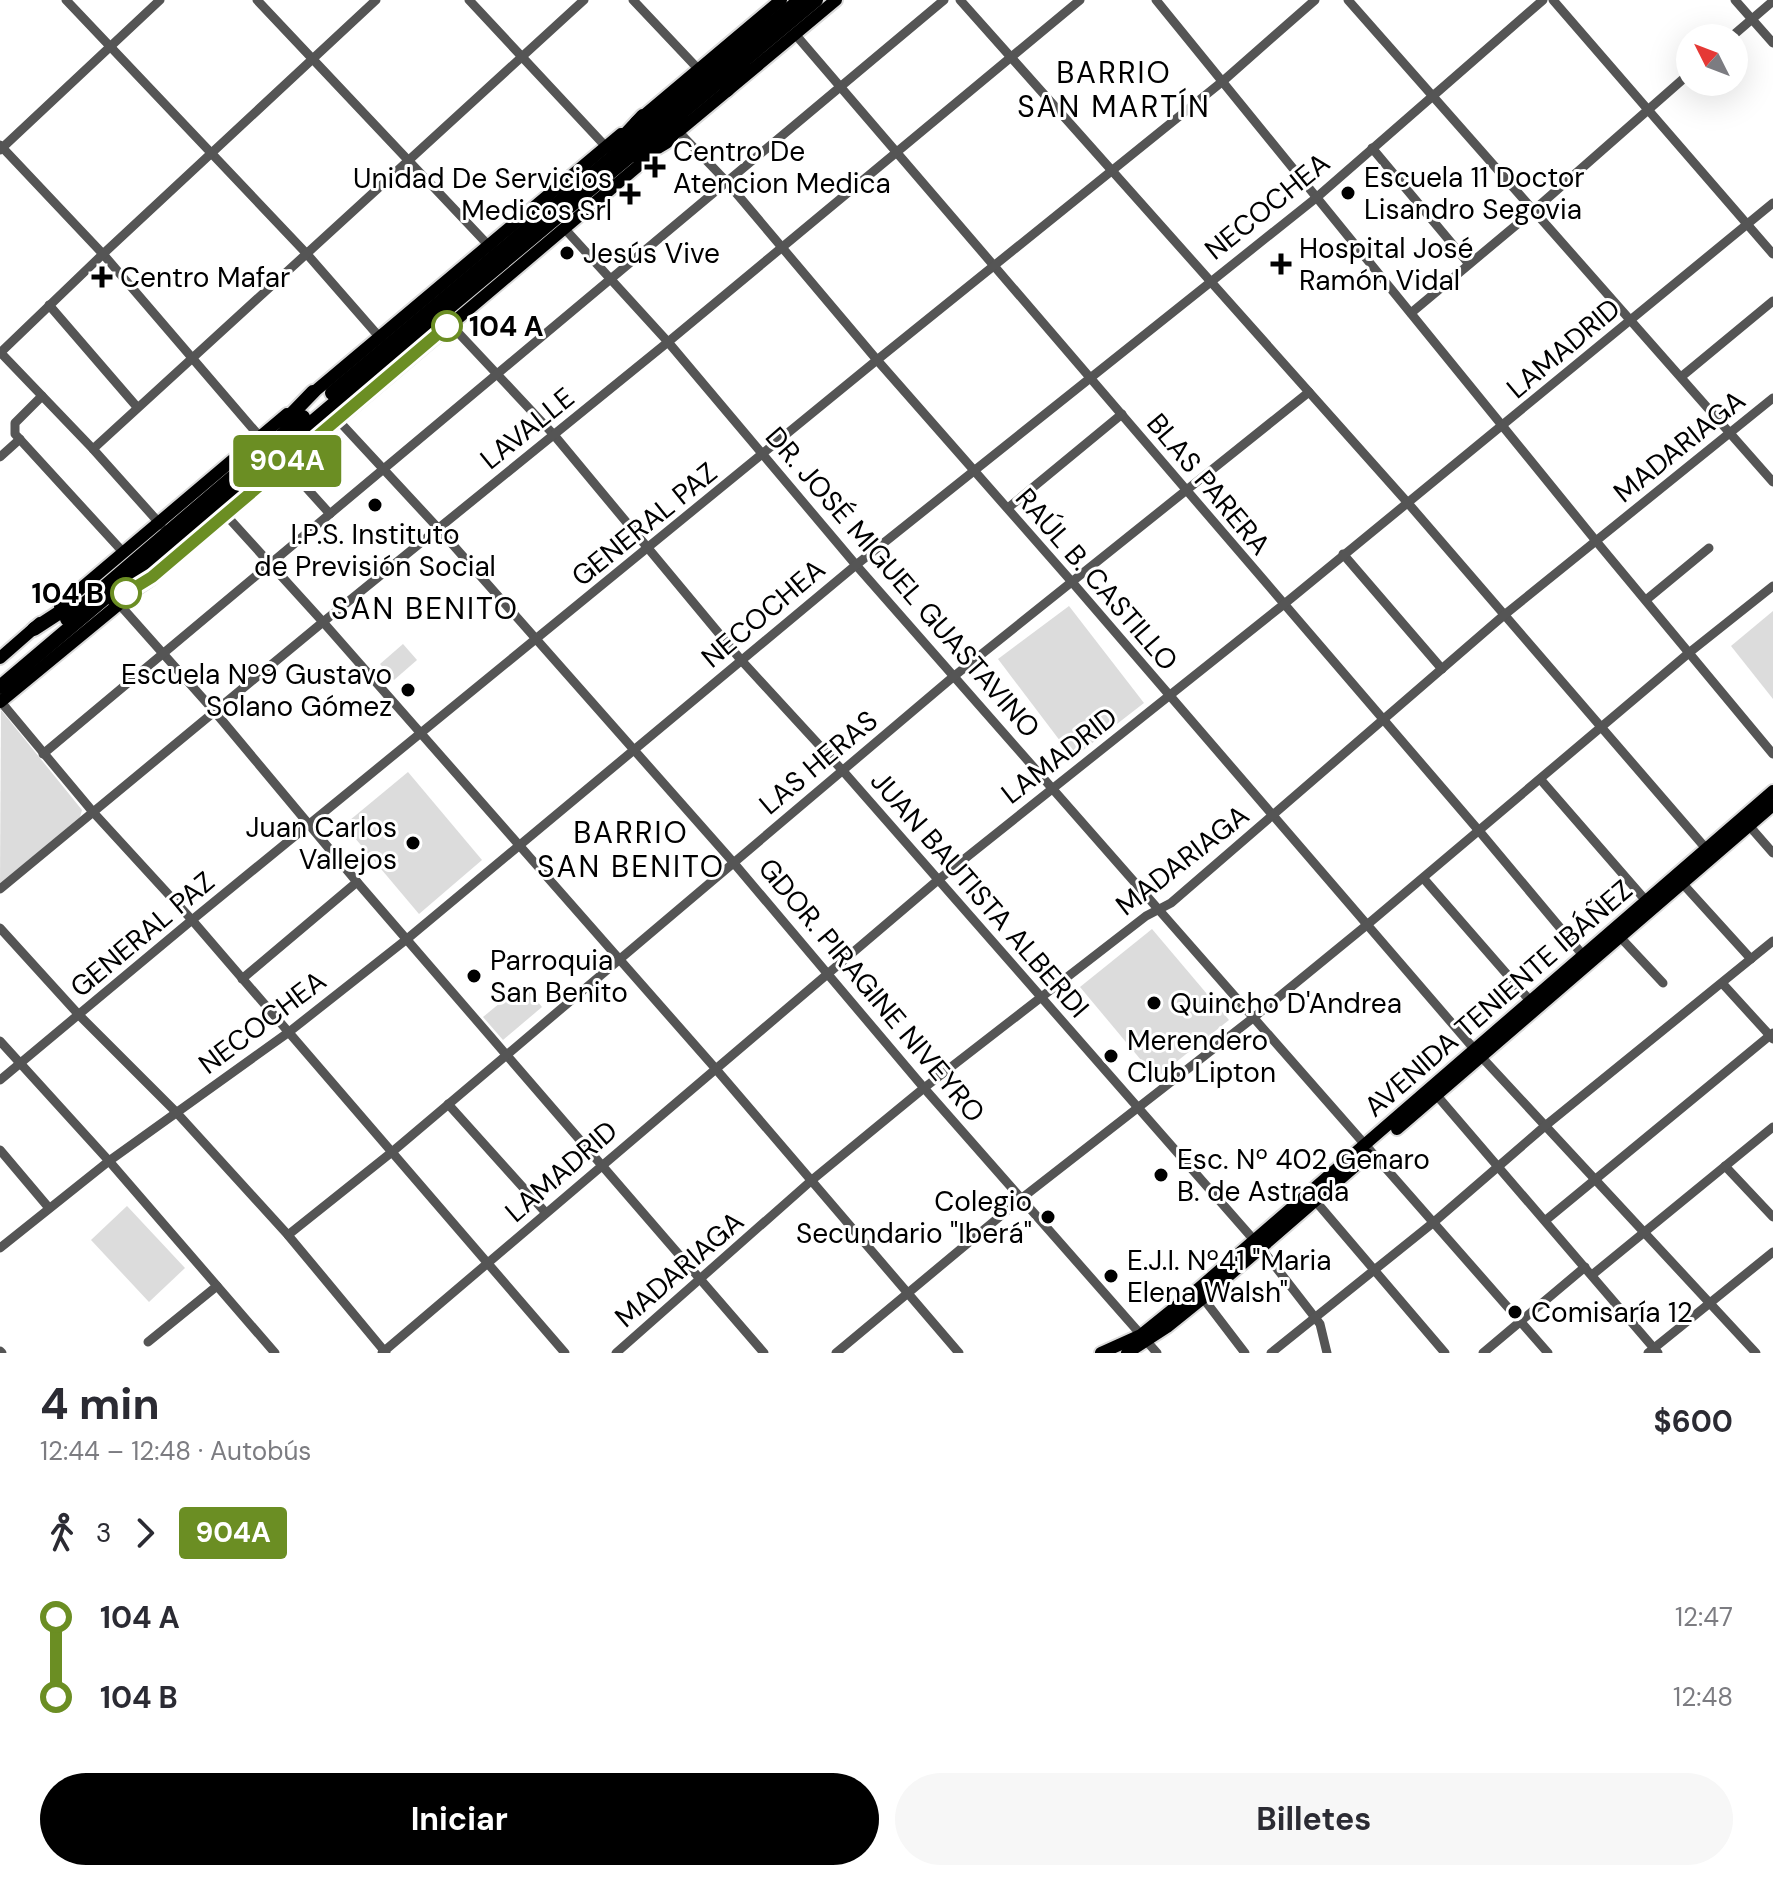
<!DOCTYPE html>
<html lang="es">
<head>
<meta charset="utf-8">
<style>
	body { margin:0; font-family:"DM Sans",sans-serif; background:#f7f7f7; color:#2b2b33; height:100vh; display:flex; flex-direction:column; font-size:30px; white-space:nowrap }
	* { box-sizing:border-box; margin:0 }
	p { font-size:26px; color:#7c7c81 }
	.icon { flex:none; width:44px; height:44px; fill:none; stroke:currentColor; stroke-width:2; stroke-linecap:round; stroke-linejoin:round }
	.map { position:relative; height:1353px; overflow:hidden }
	.sheet { display:flex; flex-direction:column; background:#fff; flex:1 }
	.sheet>* { flex:none }
	.badge { padding:0 16px; border-radius:6px; font-size:28px; line-height:52px }
	.needle { width:52px; rotate:312deg }
	.tools { position:absolute; left:1676px; top:24px; display:grid; gap:16px }
	.tools a { display:grid; place-items:center; width:72px; height:72px; border-radius:50%; background:#fff; box-shadow:0 8px 32px #0002; font-size:40px }
	.map>.badge { position:absolute; translate:-50% -50%; box-shadow:0 0 0 4px #fff }
	.legs { display:flex; align-items:center; gap:12px; height:88px; padding:0 40px; font-size:26px }
	.legs p { margin-inline-start:auto }
	.overview { display:flex; align-items:center; justify-content:space-between; height:136px; padding:0 40px }
	h1 { font-size:44px; font-weight:700; line-height:60px }
	.action { display:flex; gap:16px; margin-top:auto; padding:16px 40px }
	.action a { flex:1; height:92px; border-radius:48px; background:#000; color:#fff; font-size:32px; font-weight:700; line-height:92px; text-align:center }
	.action a+a { background:#f7f7f7; color:#2b2b33 }
	ul { padding:0 40px; list-style:none }
	li { display:flex; align-items:center; gap:28px; height:80px; font-size:30px }
	li i { display:grid; place-items:center; width:12px; height:100%; margin:0 10px; background:currentColor }
	li i::after { content:''; width:20px; height:20px; margin:-10px; border:6px solid; border-radius:50%; background:#fff }
	li p { margin-inline-start:auto }
	li:first-child i { background:linear-gradient(#0000 50%,currentColor 0) }
	li:last-child i { background:linear-gradient(currentColor 50%,#0000 0) }
	.map>svg:first-child { display:block }
</style>
</head>
<body>
<div class="map">
<svg width="1773" height="1353" viewBox="0 0 1773 1353">
	<rect width="100%" height="100%" fill="#fff"/>
	<g fill="#dcdcdc">
		<path d="M1069,606L1144,703L1073,758L998,659Z"/>
		<path d="M1773,611V699L1731,646Z"/>
		<path d="M403,644L417,660L394,680L380,664Z"/>
		<path d="M1,710L82,810L80,817L0,884Z"/>
		<path d="M408,772L482,860L419,914L344,825Z"/>
		<path d="M1152,929L1229,1020L1156,1078L1080,987Z"/>
		<path d="M523,984L542,1007L503,1040L483,1017Z"/>
		<path d="M127,1206L185,1268L149,1302L91,1240Z"/>
	</g>
	<g fill="none" stroke-linecap="round" stroke-linejoin="round">
		<g stroke="#dbdbdb" stroke-width="16">
			<g id="major">
				<path d="M636,122L781,0"/>
				<path d="M679,131L836,0"/>
				<path d="M308,397L621,134"/>
				<path d="M145,583L650,156"/>
				<path d="M60,606L287,414"/>
				<path d="M0,658L40,623"/>
				<path d="M0,702L124,600"/>
				<path d="M1397,1129L1773,805"/>
				<path d="M1101,1353L1141,1335L1198,1289L1773,791"/>
				<path d="M1127,1353L1167,1327L1203,1298L1368,1155"/>
			</g>
		</g>
		<g stroke="#dbdbdb" stroke-width="18">
			<g id="highway">
				<path d="M727,90L745,69"/>
				<path d="M616,145L643,116"/>
				<path d="M639,158L666,142L684,121"/>
				<path d="M332,393L800,0"/>
				<path d="M284,422L313,392"/>
				<path d="M242,499L261,474"/>
				<path d="M115,602L152,577"/>
				<path d="M67,619L303,417"/>
				<path d="M34,629L74,603"/>
				<path d="M0,687L330,407L816,0"/>
			</g>
		</g>
		<g stroke="#555" stroke-width="9">
			<path d="M66,0L306,253L382,340"/>
			<path d="M257,0L491,248"/>
			<path d="M469,0L609,150"/>
			<path d="M633,0L702,73"/>
			<path d="M960,0L1407,502L1709,852"/>
			<path d="M1156,0L1596,541L1773,754"/>
			<path d="M1348,0L1773,482"/>
			<path d="M1553,0L1773,254"/>
			<path d="M1735,0L1773,43"/>
			<path d="M795,34L1480,832L1587,960"/>
			<path d="M1730,38L1773,1"/>
			<path d="M678,131L726,181L877,360L1072,582L1475,1050L1756,1353"/>
			<path d="M0,145L103,254L260,437"/>
			<path d="M1372,148L1469,264"/>
			<path d="M0,150L160,0"/>
			<path d="M564,228L668,342L856,565L1548,1353"/>
			<path d="M49,305L137,407"/>
			<path d="M1411,313L1533,211L1690,73"/>
			<path d="M450,324L554,435L741,660L843,771L1261,1248L1320,1324L1327,1353"/>
			<path d="M0,352L93,449L161,525"/>
			<path d="M0,353L103,254L376,0"/>
			<path d="M1681,377L1773,301"/>
			<path d="M42,396L15,423V434L123,552"/>
			<path d="M337,419L438,528L733,862L924,1088L1157,1353"/>
			<path d="M93,449L584,0"/>
			<path d="M0,457L20,439"/>
			<path d="M284,463L330,514"/>
			<path d="M1008,508L1122,414"/>
			<path d="M225,514L323,622L715,1068L959,1353"/>
			<path d="M1343,554L1442,669"/>
			<path d="M1646,600L1709,548"/>
			<path d="M119,604L215,712L357,882L764,1353"/>
			<path d="M1,702L93,812L192,920L565,1353"/>
			<path d="M43,754L944,0"/>
			<path d="M1541,780L1648,903"/>
			<path d="M1745,821L1773,853"/>
			<path d="M1424,879L1532,1003"/>
			<path d="M1683,884L1751,959"/>
			<path d="M0,889L323,622L668,342L1080,0"/>
			<path d="M0,928L79,1015L176,1112L288,1235L386,1353"/>
			<path d="M1620,937L1663,983"/>
			<path d="M242,979L357,882"/>
			<path d="M1722,983L1773,1039"/>
			<path d="M0,1041L109,1161L275,1353"/>
			<path d="M0,1080L192,920L877,360L1223,81L1315,0"/>
			<path d="M1433,1091L1658,1353"/>
			<path d="M448,1104L546,1213"/>
			<path d="M0,1150L49,1208"/>
			<path d="M1725,1166L1773,1217"/>
			<path d="M1312,1197L1445,1353"/>
			<path d="M1546,1220L1773,1033"/>
			<path d="M288,1235L392,1152L953,677L1309,392"/>
			<path d="M0,1248L109,1161L289,1032L407,939L856,565L1316,198L1543,0"/>
			<path d="M1592,1275L1773,1127"/>
			<path d="M1203,1298L1245,1353"/>
			<path d="M148,1342L217,1286"/>
			<path d="M0,1351L2,1353"/>
			<path d="M382,1353L938,880L1283,605L1773,203"/>
			<path d="M616,1353L812,1180L924,1088L1146,916L1171,903L1503,616L1773,398"/>
			<path d="M836,1353L1022,1198L1253,1018L1368,924L1690,652L1773,586"/>
			<path d="M1271,1353L1434,1222L1545,1126L1773,941"/>
			<path d="M1483,1353L1585,1267"/>
			<path d="M1648,1353L1773,1252"/>
		</g>
		<use href="#major" stroke="#000" stroke-width="12"/>
		<use href="#highway" stroke="#000" stroke-width="14"/>
	</g>
	<g fill="none" stroke-linecap="round" stroke-linejoin="round">
		<g stroke="#fff" stroke-width="18">
			<path id="line-1" d="M126,593L152,577L447,326"/>
		</g>
		<use href="#line-1" stroke="#6b8e23" stroke-width="12"/>
	</g>
	<g fill="#000" stroke="#fff" stroke-width="3">
		<path d="M651 155h8v8h8v8h-8v8h-8v-8h-8v-8h8z"/>
		<circle cx="1348" cy="193" r="8"/>
		<path d="M626 182h8v8h8v8h-8v8h-8v-8h-8v-8h8z"/>
		<circle cx="567" cy="253" r="8"/>
		<path d="M1277 252h8v8h8v8h-8v8h-8v-8h-8v-8h8z"/>
		<path d="M98 265h8v8h8v8h-8v8h-8v-8h-8v-8h8z"/>
		<circle cx="375" cy="505" r="8"/>
		<circle cx="408" cy="690" r="8"/>
		<circle cx="413" cy="843" r="8"/>
		<circle cx="474" cy="976" r="8"/>
		<circle cx="1154" cy="1003" r="8"/>
		<circle cx="1111" cy="1056" r="8"/>
		<circle cx="1161" cy="1175" r="8"/>
		<circle cx="1048" cy="1217" r="8"/>
		<circle cx="1111" cy="1276" r="8"/>
		<circle cx="1515" cy="1312" r="8"/>
	</g>
	<g fill="#fff" stroke="#6b8e23" stroke-width="4">
		<circle cx="447" cy="326" r="14"/>
		<circle cx="126" cy="593" r="14"/>
	</g>
	<g text-anchor="middle" stroke-width="6" stroke-linejoin="round" paint-order="stroke">
		<g font-size="28" fill="#000" stroke="#fff" text-anchor="start">
			<text x="673" y="161">Centro De<tspan x="673" dy="32">Atencion Medica</tspan></text>
			<text x="1364" y="187">Escuela 11 Doctor<tspan x="1364" dy="32">Lisandro Segovia</tspan></text>
			<text x="612" y="188" text-anchor="end">Unidad De Servicios<tspan x="612" dy="32">Medicos Srl</tspan></text>
			<text x="1299" y="258">Hospital José<tspan x="1299" dy="32">Ramón Vidal</tspan></text>
			<text x="583" y="263">Jesús Vive</text>
			<text x="120" y="287">Centro Mafar</text>
			<text x="375" y="544" text-anchor="middle">I.P.S. Instituto<tspan x="375" dy="32">de Previsión Social</tspan></text>
			<text x="392" y="684" text-anchor="end">Escuela Nº9 Gustavo<tspan x="392" dy="32">Solano Gómez</tspan></text>
			<text x="397" y="837" text-anchor="end">Juan Carlos<tspan x="397" dy="32">Vallejos</tspan></text>
			<text x="490" y="970">Parroquia<tspan x="490" dy="32">San Benito</tspan></text>
			<text x="1170" y="1013">Quincho D'Andrea</text>
			<text x="1127" y="1050">Merendero<tspan x="1127" dy="32">Club Lipton</tspan></text>
			<text x="1177" y="1169">Esc. Nº 402 Genaro<tspan x="1177" dy="32">B. de Astrada</tspan></text>
			<text x="1032" y="1211" text-anchor="end">Colegio<tspan x="1032" dy="32">Secundario "Iberá"</tspan></text>
			<text x="1127" y="1270">E.J.I. Nº41 "Maria<tspan x="1127" dy="32">Elena Walsh"</tspan></text>
			<text x="1531" y="1322">Comisaría 12</text>
		</g>
		<g font-size="28" fill="#000" stroke="#fff">
			<text transform="translate(1267 206) rotate(-39)" y="10">NECOCHEA</text>
			<text transform="translate(1563 348) rotate(-40)" y="10">LAMADRID</text>
			<text transform="translate(527 428) rotate(-39)" y="10">LAVALLE</text>
			<text transform="translate(1679 446) rotate(-39)" y="10">MADARIAGA</text>
			<text transform="translate(1209 484) rotate(50)" y="10">BLAS PARERA</text>
			<text transform="translate(644 524) rotate(-39)" y="10">GENERAL PAZ</text>
			<text transform="translate(1097 579) rotate(49)" y="10">RAÚL B. CASTILLO</text>
			<text transform="translate(903 582) rotate(49)" y="10">DR. JOSÉ MIGUEL GUASTAVINO</text>
			<text transform="translate(763 613) rotate(-40)" y="10">NECOCHEA</text>
			<text transform="translate(1059 755) rotate(-38)" y="10">LAMADRID</text>
			<text transform="translate(818 762) rotate(-40)" y="10">LAS HERAS</text>
			<text transform="translate(1182 860) rotate(-38)" y="10">MADARIAGA</text>
			<text transform="translate(980 894) rotate(49)" y="10">JUAN BAUTISTA ALBERDI</text>
			<text transform="translate(142 934) rotate(-40)" y="10">GENERAL PAZ</text>
			<text transform="translate(872 990) rotate(50)" y="10">GDOR. PIRAGINE NIVEYRO</text>
			<text transform="translate(1498 998) rotate(-41)" y="10">AVENIDA TENIENTE IBÁÑEZ</text>
			<text transform="translate(262 1022) rotate(-37)" y="10">NECOCHEA</text>
			<text transform="translate(561 1171) rotate(-41)" y="10">LAMADRID</text>
			<text transform="translate(679 1269) rotate(-41)" y="10">MADARIAGA</text>
		</g>
		<g font-size="28" font-weight="bold" fill="#000" stroke="#fff" text-anchor="start">
			<text x="469" y="336">104 A</text>
			<text x="104" y="603" text-anchor="end">104 B</text>
		</g>
		<g font-size="30" letter-spacing="2" fill="#000" stroke="#fff">
			<text x="1114" y="83">BARRIO<tspan x="1114" dy="34">SAN MARTÍN</tspan></text>
			<text x="425" y="619">SAN BENITO</text>
			<text x="631" y="843">BARRIO<tspan x="631" dy="34">SAN BENITO</tspan></text>
		</g>
	</g>
</svg>
<div class="tools">
<a><svg class="needle" viewBox="-14 -14 28 28"><path d="M0-13l5 13h-10z" fill="#e53935"/><path d="M0 13l5-13h-10z" fill="#7c7c81"/></svg></a>
</div>
<b class="badge" style="left:287px;top:461px;background:#6b8e23;color:#fff">904A</b>
</div>
<section class="sheet">
<div class="overview"><div><h1>4 min</h1><p>12:44 – 12:48 · Autobús</p></div><b>$600</b></div>
<div class="legs"><svg class="icon" aria-label="walk" viewBox="0 0 24 24"><circle cx="13" cy="4" r="2"/><path d="M13 8l-2 6 4 7M11 14l-3 7M7 12l3-4h3l4 4"/></svg>3<svg class="icon" aria-label="forward" viewBox="0 0 24 24"><path d="M9 5l7 7-7 7"/></svg><b class="badge" style="background:#6b8e23;color:#fff">904A</b></div>
<ul>
<li><i style="color:#6b8e23"></i><b>104 A</b><p>12:47</p></li>
<li><i style="color:#6b8e23"></i><b>104 B</b><p>12:48</p></li>
</ul>
<div class="action"><a>Iniciar</a><a>Billetes</a></div>
</section>
</body>
</html>
